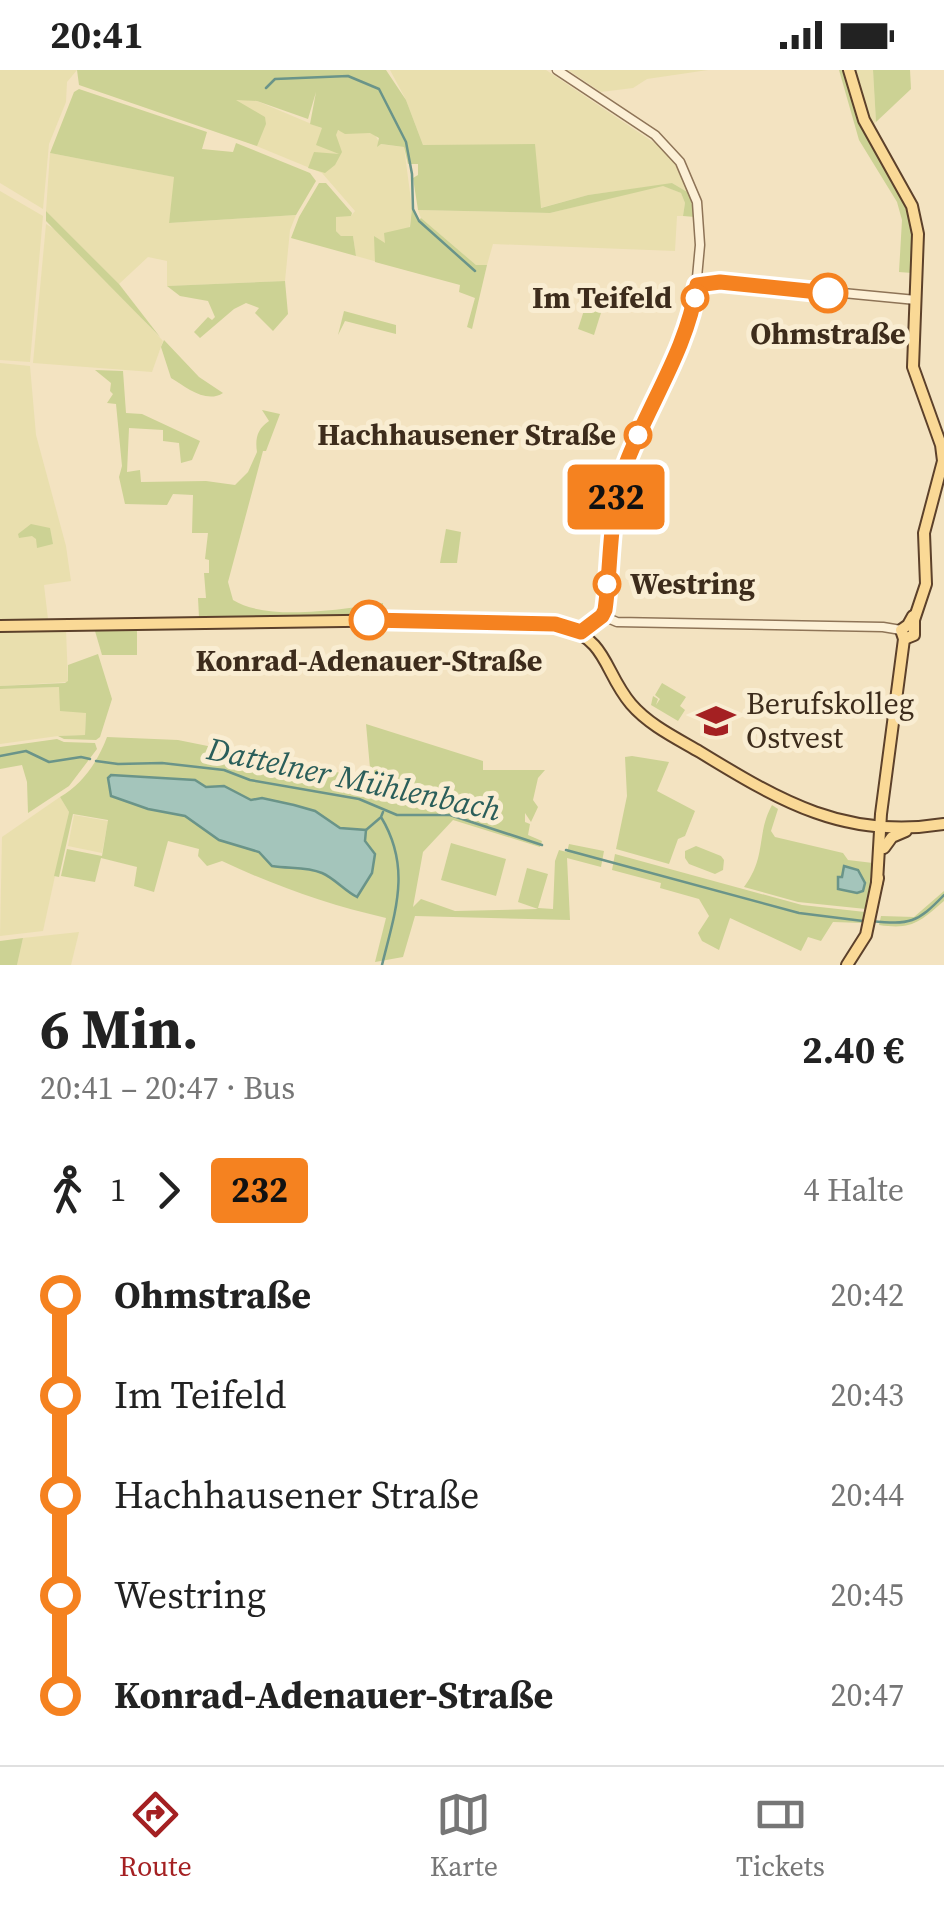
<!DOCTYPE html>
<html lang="de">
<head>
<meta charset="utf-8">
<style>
	body { margin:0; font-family:"Source Serif 4",serif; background:#f6f6f6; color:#222; height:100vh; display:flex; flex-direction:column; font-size:38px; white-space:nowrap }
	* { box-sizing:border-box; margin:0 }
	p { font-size:32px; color:#767676 }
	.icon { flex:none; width:55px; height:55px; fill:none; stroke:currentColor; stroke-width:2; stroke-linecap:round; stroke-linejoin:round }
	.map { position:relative; height:895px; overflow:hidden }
	.sheet { display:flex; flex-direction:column; background:#fff; flex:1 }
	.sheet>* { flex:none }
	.badge { padding:0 20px; border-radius:8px; font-size:35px; line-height:65px }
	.map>.badge { position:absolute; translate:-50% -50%; box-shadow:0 0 0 5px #fff }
	.legs { display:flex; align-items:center; gap:15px; height:110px; padding:0 40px; font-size:32px }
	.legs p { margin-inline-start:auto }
	.head { display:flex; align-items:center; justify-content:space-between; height:170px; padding:0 40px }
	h1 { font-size:55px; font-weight:700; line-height:75px }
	ul { padding:0 40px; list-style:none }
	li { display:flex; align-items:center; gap:35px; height:100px; font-size:38px }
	li i { display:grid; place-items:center; width:15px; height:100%; margin:0 12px; background:currentColor }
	li i::after { content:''; width:25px; height:25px; margin:-12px; border:8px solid; border-radius:50%; background:#fff }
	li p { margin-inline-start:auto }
	li:first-child i { background:linear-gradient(#0000 50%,currentColor 0) }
	li:last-child i { background:linear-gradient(currentColor 50%,#0000 0) }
	.status { display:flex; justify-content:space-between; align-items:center; height:70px; padding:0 50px; background:#fff; direction:ltr }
	.status svg { height:28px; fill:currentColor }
	.dock { display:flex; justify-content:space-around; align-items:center; height:140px; border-top:2px solid #e0e0e0; background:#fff; font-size:28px; color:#767676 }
	.dock a { display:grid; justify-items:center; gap:5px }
	.dock .on { color:#a42022 }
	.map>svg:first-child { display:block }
</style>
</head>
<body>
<div class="status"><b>20:41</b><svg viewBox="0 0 49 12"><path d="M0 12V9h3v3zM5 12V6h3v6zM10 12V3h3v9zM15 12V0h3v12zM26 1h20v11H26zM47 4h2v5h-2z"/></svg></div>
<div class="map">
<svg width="944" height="895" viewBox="0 0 944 895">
	<rect width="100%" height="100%" fill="#f3e3c1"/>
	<g fill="#e9dfae">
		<path d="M0,0H77L67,12L66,32L49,74L43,139L0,113Z"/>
		<path d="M390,0H546L659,76L675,94L689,123L672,113L664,116L681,123L685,133L683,146H677L675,181L493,174L487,195H476L421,148L418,140L550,143L663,115L588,125L540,138L423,75L406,30Z"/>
		<path d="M568,0H708L647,9L633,18L601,22Z"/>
		<path d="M856,0H873L876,52L872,56Z"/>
		<path d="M237,29L257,31L321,58L348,62L361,39L380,74L404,77L412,138L408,169L421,204L356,186L353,166H341L336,161V146H351L355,141L322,103L220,61L231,33Z"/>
		<path d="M50,83L175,107L169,153L296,145L290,160L285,211L167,216V191L148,187L119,214L46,141Z"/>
		<path d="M0,121L43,146L30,292L0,290Z"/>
		<path d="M46,154L62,164L163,271L152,302L33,293Z"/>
		<path d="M0,293L30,296L36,365L66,476L71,511L44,515L48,549L0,550Z"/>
		<path d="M0,559H66L68,612L0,616Z"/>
		<path d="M59,617L86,642L85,665L58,666L0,674V619Z"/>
		<path d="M60,727L69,742L43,861L0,866L2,767Z"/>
		<path d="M74,745L108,751L102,783L68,776Z"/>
		<path d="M79,862L71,895H17L23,868Z"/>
	</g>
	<g fill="#ccd294">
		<path d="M77,0H386L406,30L423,75L535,74L541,138L588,125L672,113L689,123L695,147L683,146L685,133L681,123L663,116L550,143L418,140L413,108L418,105V94H408L404,77L381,74L377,77L379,68L370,63L345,64L338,60L336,65L342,82L335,95L325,103L308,98L314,82L339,84L316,75L322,58L310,54L316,22L308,49L257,31L236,30L265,47L266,54L257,76L79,15Z"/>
		<path d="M839,0H845L902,122L913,153L912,203L899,202L902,150L897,132L859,70Z"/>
		<path d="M873,0H910L911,19L876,52Z"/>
		<path d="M79,19L207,62L202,79L233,82L236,73L310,103L316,111L296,145L169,153L174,107L50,83L74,22Z"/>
		<path d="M319,113H326L352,143L351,146L336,147V161L341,166H353L356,186L291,168L299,147Z"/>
		<path d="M412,138L418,151L421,148L476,195H487L472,259L467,257L475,228L459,222L460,215L375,192L374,166L385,173L384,163L410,157Z"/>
		<path d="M46,141L119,214L160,267L46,151Z"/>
		<path d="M285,211L288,244L273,261L255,243L259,238L246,233L234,239L200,268L194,262L208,247L212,250L215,247L208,231L180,226L167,216Z"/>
		<path d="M588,228L605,230L594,265L578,259Z"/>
		<path d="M344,241L396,255V264L345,251L338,265Z"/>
		<path d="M164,270L199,307L223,323C206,334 186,317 171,308L161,277Z"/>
		<path d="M95,300L123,301L126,343L142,344L200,371L192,390L181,393L179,373L163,371V360L129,358L127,402L140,400L141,412L206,411L235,415L248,402L257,382C255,369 257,359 269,351L262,340L280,344L266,381H263L228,512L233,530C268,552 344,539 383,533V543L236,549L199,547L198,528H206L204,503H209V490L205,489L208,463H192L193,425L173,424L167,435L125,434L119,407L122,396L116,334L107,333L113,324L110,321L111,313Z"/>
		<path d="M31,454L50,458L53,474L37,478L36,469L32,466L19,468L18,464Z"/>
		<path d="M446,459L461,462L457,493H440Z"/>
		<path d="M137,560V585H102L95,561Z"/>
		<path d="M98,584L112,629L100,667L96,670L64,669L58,666L85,665L86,643L60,641L59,617L0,619V616L65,613L68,611V595Z"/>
		<path d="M662,613L686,627L680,636L685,640L678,651L651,635L653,626L658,629L656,635L660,629L655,625Z"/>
		<path d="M366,654L483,691V700H545L538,708L533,730L538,737L531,752L525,743V752L530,754L528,765L542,771L540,777L453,750L423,782L413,837L421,829L455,841L538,839L518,832L527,798L548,804L538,838L553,839L555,791L559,780L567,782L569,774L604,781L601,797L567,788L570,850L415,846L403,887L375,892L386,848C329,835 275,816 222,791L207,796L198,786L199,779L168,771L154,822L134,816L137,797L101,788L95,812L61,806L67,779L102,786L108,750L73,744L59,807L54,806L69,742L60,727C83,714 98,691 107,667L178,670L371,709Z"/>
		<path d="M57,669L64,672L95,673L97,679L69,716L28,743L27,712L22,695L0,699V677Z"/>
		<path d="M632,686L669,692L657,721L695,741L685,766L678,769L669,794L616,779L627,726L625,687Z"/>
		<path d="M772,735L778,739L771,761L775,767L843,783L848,790L873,793L866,839L798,832L744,817C767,786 756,764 772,735Z"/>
		<path d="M451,773L506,789L496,826L441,810Z"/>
		<path d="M696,776L721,786L724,790L723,800L715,804L689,794L685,788V781Z"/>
		<path d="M615,784L802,835L865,842L863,853L833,852L821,871L808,867L801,881L730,848L719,880L702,871L698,863L709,846L699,829L660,818L661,813L612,800Z"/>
		<path d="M944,821V831C919,852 913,860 879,855L881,846L914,847Z"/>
		<path d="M23,868L17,895H0V871Z"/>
	</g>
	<g fill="#a4c5bb" stroke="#6a9489" stroke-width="2.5">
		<path d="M111,705L195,710L206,717L224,716L251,730L262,728L294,735L315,741L340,758L366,760L365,771L375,784L372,803L357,827C345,821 334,808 322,803C306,796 289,799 272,796L259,782L219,770L185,746L148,739L111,726L108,708Z"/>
		<path d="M844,796L858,800L865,813L863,821L857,823L838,819V807H842Z"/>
	</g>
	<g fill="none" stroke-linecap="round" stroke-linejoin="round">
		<g stroke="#6a9489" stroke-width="2.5">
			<path d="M266,18L275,9L348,6L379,19L406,72L412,104L413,139L419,151L475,201"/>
			<path d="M0,686L26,681L49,692L81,687L90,689"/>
			<path d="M96,691L118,694L162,693L224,700L250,710L359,729L397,745H450L542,775"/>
			<path d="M366,760L380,748"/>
			<path d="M566,780L799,843L863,851"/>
			<path d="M871,851C910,855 917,853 944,825"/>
			<path d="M382,895C395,842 412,798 381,747L383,742"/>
		</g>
		<g stroke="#8e7457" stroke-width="11">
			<g id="minor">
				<path d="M557,0L655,65L680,92L697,132L700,175L695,229L687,263L625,395L611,447L605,540L586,566"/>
				<path d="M697,209L916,230"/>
				<path d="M603,546L617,552L883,557L901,560"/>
			</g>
		</g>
		<g stroke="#5c412b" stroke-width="14">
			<g id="major">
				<path d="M849,0L864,50L912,136L918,164L913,297L941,375L943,391L924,463L926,514L914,550V565L904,569"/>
				<path d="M0,556L415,550L563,556C608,571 604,602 631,634C649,655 676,668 700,682C780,731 846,770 944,754"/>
				<path d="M884,778L892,767L906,761"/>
				<path d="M877,812L881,744L904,569L901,560L908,555L913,546"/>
				<path d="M847,895L866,865L878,808"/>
			</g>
		</g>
		<use href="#minor" stroke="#fcf0d6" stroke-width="8"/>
		<use href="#major" stroke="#fad996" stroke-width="10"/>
	</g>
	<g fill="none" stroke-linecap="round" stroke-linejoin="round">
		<g stroke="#fff" stroke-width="22">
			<path id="line-1" d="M369,550L555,554L581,562L602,546L605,540C612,490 608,443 626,394C649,333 687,280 697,215L720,212L828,223"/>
		</g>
		<use href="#line-1" stroke="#f58220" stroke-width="15"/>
	</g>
	<defs>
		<g id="school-bare" transform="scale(3)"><path d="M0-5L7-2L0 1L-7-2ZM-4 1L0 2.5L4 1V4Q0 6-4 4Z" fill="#a42022" stroke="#f9edd2" stroke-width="2.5" paint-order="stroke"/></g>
	</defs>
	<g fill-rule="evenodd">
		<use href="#school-bare" x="716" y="651"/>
	</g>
	<g fill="#fff" stroke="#f58220" stroke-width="5">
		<circle cx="828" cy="223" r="18"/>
		<circle cx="695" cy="228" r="12"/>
		<circle cx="638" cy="365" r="12"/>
		<circle cx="607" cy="514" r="12"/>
		<circle cx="369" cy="550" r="18"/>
	</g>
	<g text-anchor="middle" stroke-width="10" stroke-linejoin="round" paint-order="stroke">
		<g font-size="30" font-weight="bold" fill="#3d2c1c" stroke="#f9edd2" text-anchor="end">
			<text x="672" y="238">Im Teifeld</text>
			<text x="828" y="274" text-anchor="middle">Ohmstraße</text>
			<text x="616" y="375">Hachhausener Straße</text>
			<text x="630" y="524" text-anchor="start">Westring</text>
			<text x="369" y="601" text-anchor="middle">Konrad-Adenauer-Straße</text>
		</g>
		<g font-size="30" fill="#3d2c1c" stroke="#f9edd2" text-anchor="start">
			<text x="746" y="644">Berufskolleg<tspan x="746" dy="34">Ostvest</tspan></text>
		</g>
		<g font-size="32" font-style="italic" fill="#2a5e5a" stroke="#f9edd2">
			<text transform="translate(354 709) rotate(12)" y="11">Dattelner Mühlenbach</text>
		</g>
	</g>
</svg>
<b class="badge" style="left:616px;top:427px;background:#f58220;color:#111">232</b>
</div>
<section class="sheet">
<div class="head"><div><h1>6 Min.</h1><p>20:41 – 20:47 · Bus</p></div><b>2.40 €</b></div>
<div class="legs"><svg class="icon" aria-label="walk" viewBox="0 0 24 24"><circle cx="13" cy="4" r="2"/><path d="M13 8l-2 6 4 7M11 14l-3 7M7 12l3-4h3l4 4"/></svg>1<svg class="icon" aria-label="forward" viewBox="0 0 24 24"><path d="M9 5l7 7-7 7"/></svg><b class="badge" style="background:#f58220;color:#111">232</b><p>4 Halte</p></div>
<ul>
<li><i style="color:#f58220"></i><b>Ohmstraße</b><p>20:42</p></li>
<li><i style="color:#f58220"></i><span>Im Teifeld</span><p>20:43</p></li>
<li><i style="color:#f58220"></i><span>Hachhausener Straße</span><p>20:44</p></li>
<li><i style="color:#f58220"></i><span>Westring</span><p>20:45</p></li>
<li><i style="color:#f58220"></i><b>Konrad-Adenauer-Straße</b><p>20:47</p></li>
</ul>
</section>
<nav class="dock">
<a class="on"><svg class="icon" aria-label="directions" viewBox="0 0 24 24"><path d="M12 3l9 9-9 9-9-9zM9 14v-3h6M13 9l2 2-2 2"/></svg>Route</a>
<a><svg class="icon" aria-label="map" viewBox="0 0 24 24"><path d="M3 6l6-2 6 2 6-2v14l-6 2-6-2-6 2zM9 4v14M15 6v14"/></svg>Karte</a>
<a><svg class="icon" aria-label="tickets" viewBox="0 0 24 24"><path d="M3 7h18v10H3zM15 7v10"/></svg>Tickets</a>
</nav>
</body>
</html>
